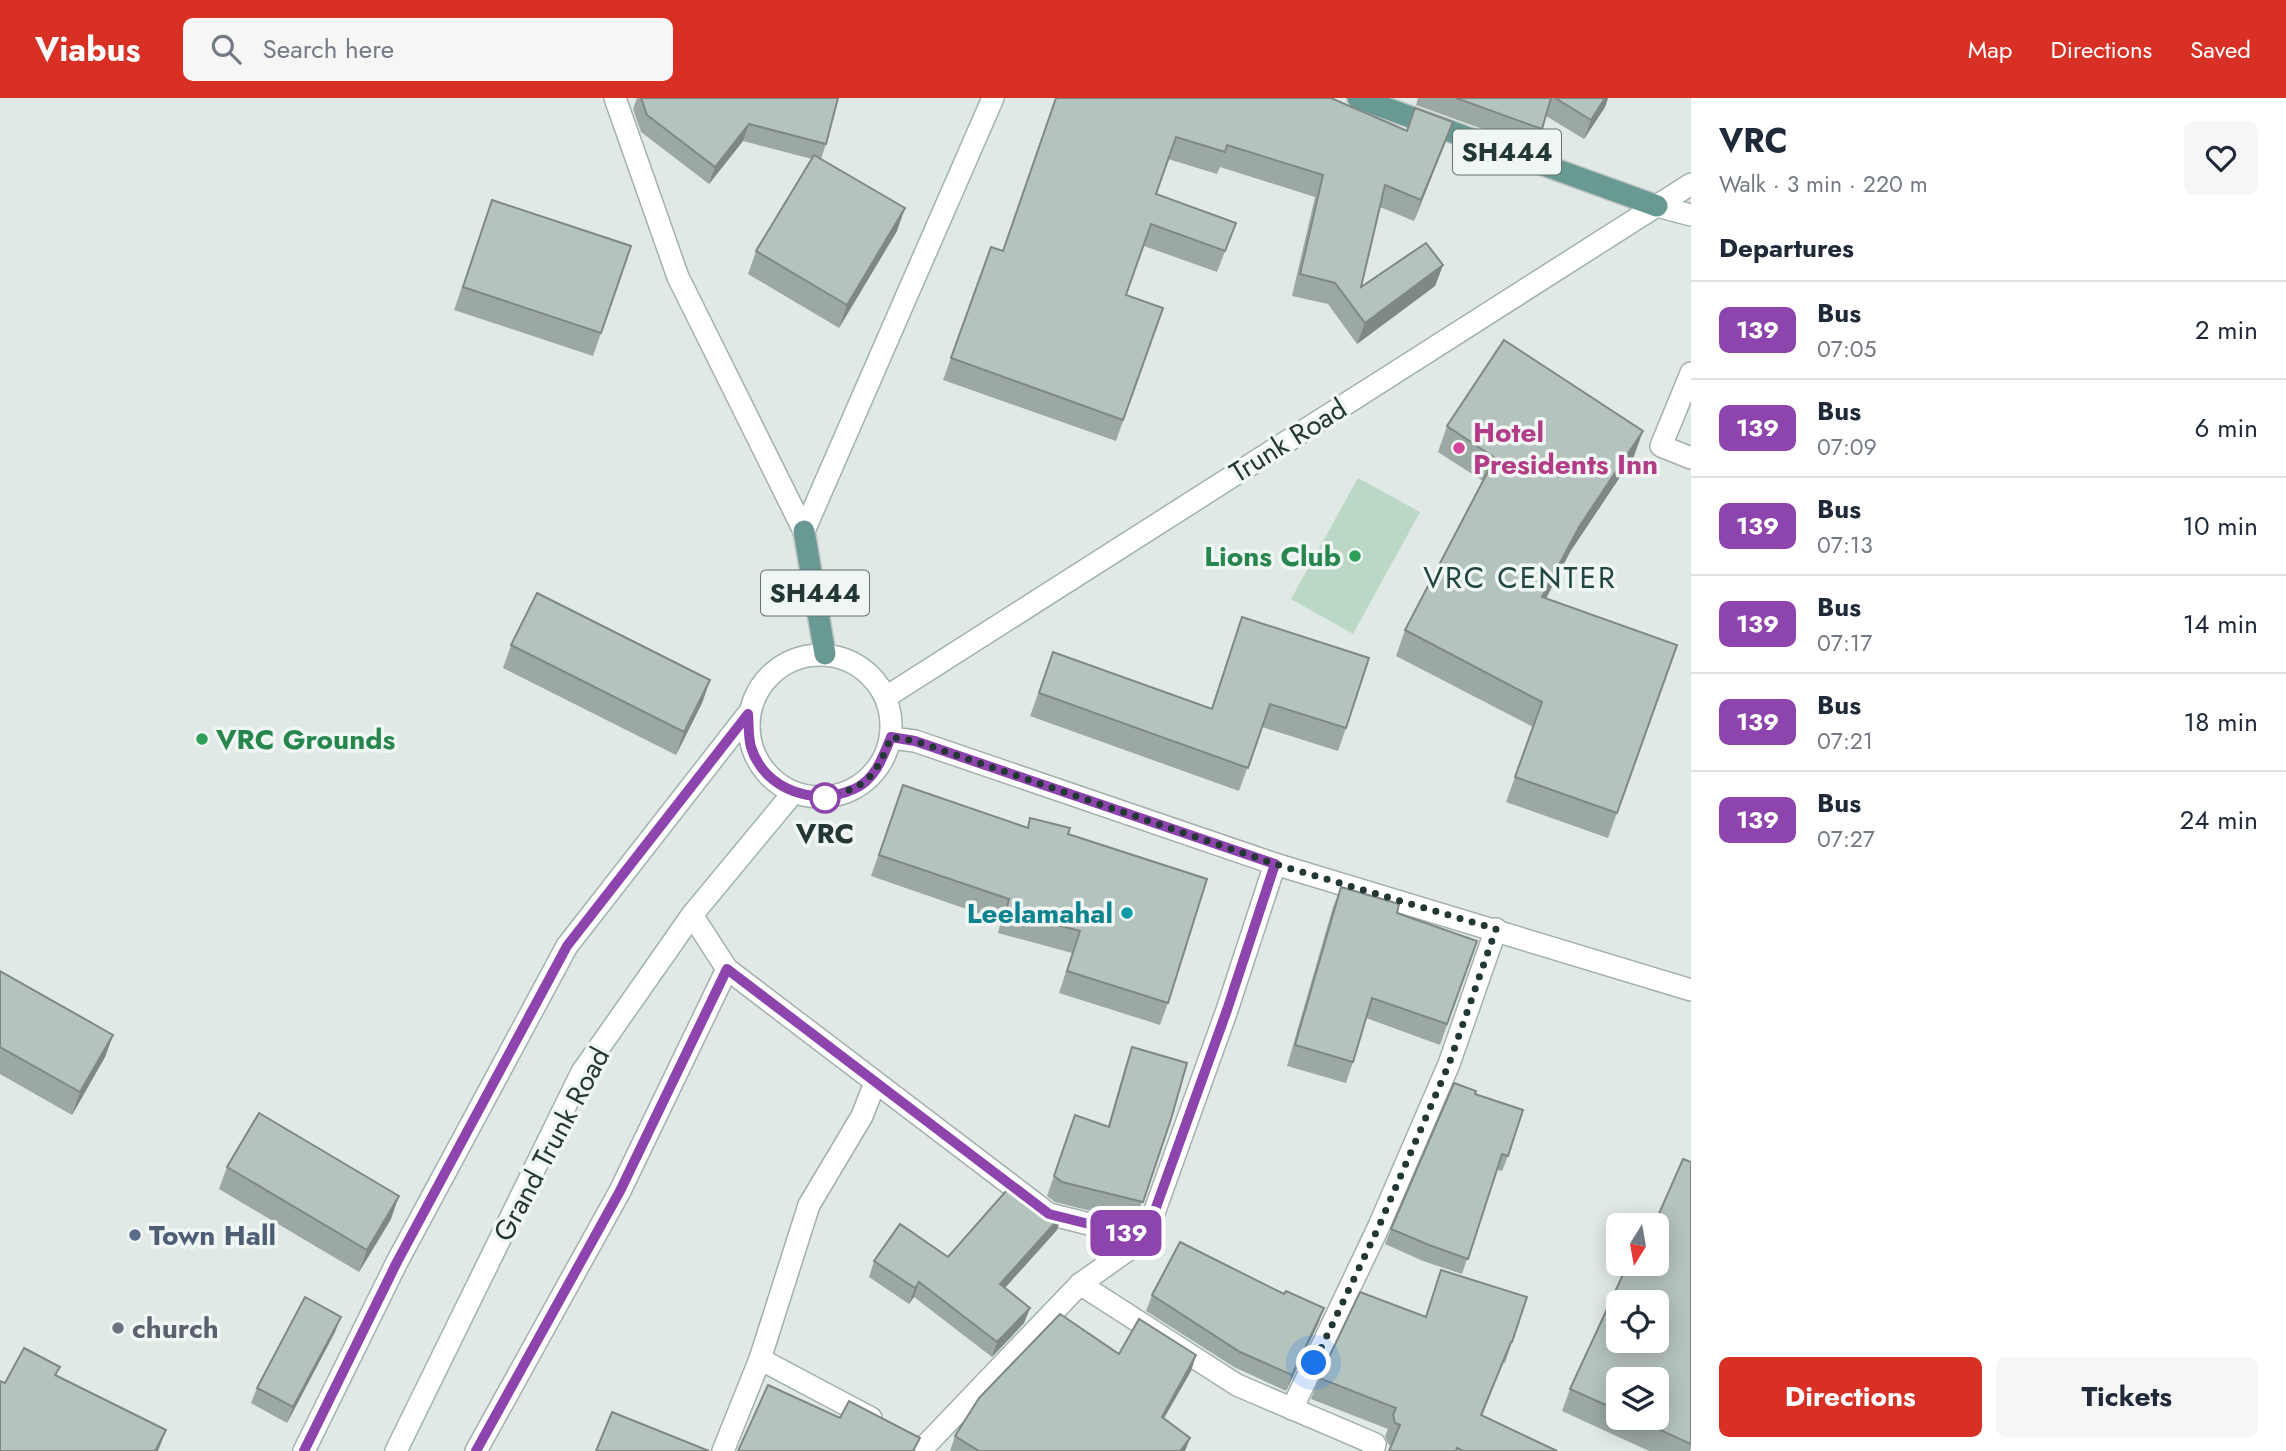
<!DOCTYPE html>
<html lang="en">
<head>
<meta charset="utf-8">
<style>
	body { margin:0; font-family:Jost,sans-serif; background:#f6f6f7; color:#1f2937; height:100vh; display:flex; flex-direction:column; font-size:26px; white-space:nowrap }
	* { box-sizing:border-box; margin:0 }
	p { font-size:23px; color:#747a83 }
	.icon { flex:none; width:38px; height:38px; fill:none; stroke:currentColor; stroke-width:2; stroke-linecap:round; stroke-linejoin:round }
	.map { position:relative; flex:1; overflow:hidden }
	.sheet { display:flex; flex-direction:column; background:#fff; width:595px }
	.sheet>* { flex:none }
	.badge { padding:0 14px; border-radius:10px; font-size:24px; line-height:46px }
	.needle { width:46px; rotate:191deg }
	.buttons { position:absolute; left:1606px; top:1115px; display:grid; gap:14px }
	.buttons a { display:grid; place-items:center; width:63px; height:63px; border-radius:10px; background:#fff; box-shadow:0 4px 18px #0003; font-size:35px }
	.you { position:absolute; width:35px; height:35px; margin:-18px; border:5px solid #fff; border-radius:50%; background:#1a73e8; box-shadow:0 0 0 10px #1a73e833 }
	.map>.badge { position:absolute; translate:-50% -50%; box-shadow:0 0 0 4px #fff }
	h2 { padding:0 28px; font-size:26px; line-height:63px }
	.round { display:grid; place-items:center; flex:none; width:74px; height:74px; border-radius:10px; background:#f6f6f7 }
	.overview { display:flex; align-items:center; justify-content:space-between; height:119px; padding:0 28px }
	h1 { font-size:33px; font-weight:700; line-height:52px }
	.cta { display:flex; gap:14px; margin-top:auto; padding:14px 28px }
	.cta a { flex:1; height:80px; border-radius:10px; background:#d93025; color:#fff; font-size:28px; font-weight:700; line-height:80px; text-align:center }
	.cta a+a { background:#f6f6f7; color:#1f2937 }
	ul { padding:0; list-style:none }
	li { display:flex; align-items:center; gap:21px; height:98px; padding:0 28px; border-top:2px solid #e0e1e3 }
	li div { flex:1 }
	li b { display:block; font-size:26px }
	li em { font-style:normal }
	li .badge { min-width:77px; font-weight:700; text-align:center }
	header { display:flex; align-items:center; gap:42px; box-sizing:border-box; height:98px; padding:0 35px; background:#d93025; color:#fff }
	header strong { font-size:33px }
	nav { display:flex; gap:38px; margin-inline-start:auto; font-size:24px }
	.search { width:490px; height:63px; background:#f6f6f7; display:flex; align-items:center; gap:18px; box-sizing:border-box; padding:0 24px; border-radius:10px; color:#747a83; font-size:26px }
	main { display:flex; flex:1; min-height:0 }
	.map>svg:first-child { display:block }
</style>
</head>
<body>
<header>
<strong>Viabus</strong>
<div class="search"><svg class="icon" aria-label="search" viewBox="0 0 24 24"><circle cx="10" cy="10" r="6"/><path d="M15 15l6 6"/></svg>Search here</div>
<nav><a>Map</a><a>Directions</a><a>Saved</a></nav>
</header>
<main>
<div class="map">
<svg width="1691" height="1353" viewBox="0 0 1691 1353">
	<rect width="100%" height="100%" fill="#e0e9e6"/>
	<path fill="#bbd8c6" d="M1358,380L1420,414L1353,536L1291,501Z"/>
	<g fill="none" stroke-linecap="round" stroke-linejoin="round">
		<g stroke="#a4b0ad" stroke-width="24">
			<g id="minor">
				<path d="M615,0L678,179L804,433"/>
				<path d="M1657,108L1691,117"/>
				<path d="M1691,275L1661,348L1691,360"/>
				<path d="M891,640L915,643L1275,766L1691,892"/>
				<path d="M692,817L727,871L1049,1116L1145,1140"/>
				<path d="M1080,1186L1237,1287L1375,1346L1373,1353"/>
				<path d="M760,1261L809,1107L862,1018L875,985"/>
				<path d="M1292,1311L1379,1128L1449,966L1496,831"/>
				<path d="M925,1348L1080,1186L1145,1140L1227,912L1275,766"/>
				<path d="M476,1353L620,1093L727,871"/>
				<path d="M723,1353L760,1261L871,1320"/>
			</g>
		</g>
		<g stroke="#a0b3af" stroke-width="24">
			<g id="secondary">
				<path d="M804,433L993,0"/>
				<circle cx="820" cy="628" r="71"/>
				<path d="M886,599L1691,86"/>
				<path d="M304,1353L397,1164L567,848L748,616"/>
				<path d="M396,1353L582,974L692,817L793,695"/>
			</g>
		</g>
		<g stroke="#bdc3c2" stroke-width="24">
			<g id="primary">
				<path d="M1358,0L1657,108"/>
				<path d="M804,433L825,556"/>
			</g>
		</g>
		<use href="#minor" stroke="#fff" stroke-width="21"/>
		<use href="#secondary" stroke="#fff" stroke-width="21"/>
		<use href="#primary" stroke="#699993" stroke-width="21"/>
	</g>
	<g fill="#9ca8a4" fill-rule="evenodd">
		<path d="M637,0H838L826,46L821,61L897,133L839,230L748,176L756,153L812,61L743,43L709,86L641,34L633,11Z"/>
		<path d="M1056,0L1406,32L1445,45L1414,123L1380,109L1361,189L1443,167L1435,188L1357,246L1328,206L1292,198L1315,99L1220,69L1217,76L1168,61L1156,96L1236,125L1217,174L1144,148L1126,197L1163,210L1116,343L943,282L991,149L1003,153Z"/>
		<path d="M1418,0H1608L1605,9L1584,41L1546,18L1535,50L1416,7Z"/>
		<path d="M484,125L601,235L593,258L454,212Z"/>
		<path d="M1447,328L1634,358L1570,454L1546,501L1677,547L1608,740L1506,704L1533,629L1396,558L1405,532L1483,383L1438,354Z"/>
		<path d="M1242,519L1346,630L1338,653L1262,629L1239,693L1030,618L1053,554L1211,611Z"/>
		<path d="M511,547L710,582L702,605L676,657L503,570Z"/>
		<path d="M903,687L1027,730L1030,720L1068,736L1168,905L1160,927L1059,895L1072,855L998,835L1001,823L871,778Z"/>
		<path d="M1341,789L1397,815L1477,843L1440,947L1366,920L1353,964L1346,985L1287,968L1333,809Z"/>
		<path d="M0,873L113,937L105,959L72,1017L0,976Z"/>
		<path d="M1132,949L1171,1021L1135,1124L1055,1104L1047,1098L1075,1017L1108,1028L1125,969Z"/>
		<path d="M1475,996L1508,1058L1502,1073L1497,1072L1462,1176L1423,1163L1385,1146L1391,1131Z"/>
		<path d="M1691,1064V1351L1690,1353H1649L1562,1313L1570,1291L1633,1174ZM1619,1281L1657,1320H1619Z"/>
		<path d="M227,1069L391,1121L359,1174L219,1091Z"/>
		<path d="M1057,1132L1005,1190L1030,1210L1024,1225L992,1259L914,1199L909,1206L869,1179L874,1163L948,1159Z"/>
		<path d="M1441,1172L1512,1244L1505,1265L1503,1264L1482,1318L1557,1353H1389L1391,1348L1388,1346L1385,1338L1388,1331L1311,1301L1319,1280L1425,1219Z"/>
		<path d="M1284,1196L1324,1210L1318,1226L1286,1293L1234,1269L1146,1213L1152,1197Z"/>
		<path d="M335,1234L287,1325L251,1305L257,1290Z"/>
		<path d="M1119,1256L1196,1257L1191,1273L1164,1320L1190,1340L1185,1353H950L955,1338Z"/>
	</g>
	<g fill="#7f8886">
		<path d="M1605,0H1608L1605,9L1584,41L1591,22Z"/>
		<path d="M1453,24L1445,45L1414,123L1421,102Z"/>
		<path d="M749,26L743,43L709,86L715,69Z"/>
		<path d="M905,110L897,133L839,230L847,207Z"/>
		<path d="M1443,167L1435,188L1357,246L1365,225Z"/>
		<path d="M1643,333L1634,358L1570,454L1533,525L1542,499L1579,429Z"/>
		<path d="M710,582L702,605L676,657L684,634Z"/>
		<path d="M113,937L105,959L72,1017L80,994Z"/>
		<path d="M399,1098L391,1121L359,1174L367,1152Z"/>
		<path d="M1063,1116L1057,1132L994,1202L1000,1186Z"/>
		<path d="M919,1184L914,1199L909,1206L915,1190Z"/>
		<path d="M1030,1210L1024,1225L992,1259L997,1244Z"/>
		<path d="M1324,1210L1318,1226L1286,1293L1292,1277Z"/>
		<path d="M341,1219L335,1234L287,1325L293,1309Z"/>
		<path d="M1196,1257L1191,1273L1156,1334L1162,1319Z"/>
		<path d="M166,1332L158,1353H155Z"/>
		<path d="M1190,1340L1185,1353H1180Z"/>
	</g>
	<g fill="#b5c3bf" stroke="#7f8886" stroke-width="2" fill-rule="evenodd">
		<path d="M641,0H838L826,46L749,26L715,69L647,17Z"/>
		<path d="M1056,0H1331L1407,33L1415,10L1453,24L1421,102L1385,87L1361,189L1426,145L1443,167L1365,225L1335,185L1300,176L1323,77L1227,47L1225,54L1176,39L1156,96L1236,125L1225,153L1151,126L1126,197L1163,210L1123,322L951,260L991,149L1003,153Z"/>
		<path d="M1456,0H1551L1542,31Z"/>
		<path d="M1555,0H1605L1591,22Z"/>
		<path d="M814,57L905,110L847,207L756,153Z"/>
		<path d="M492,102L631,148L601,235L463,189Z"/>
		<path d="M1504,242L1643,333L1579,429L1542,499L1677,547L1617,715L1515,679L1542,604L1405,532L1495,360L1447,328Z"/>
		<path d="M537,495L710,582L684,634L511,547Z"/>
		<path d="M1242,519L1369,560L1346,630L1270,606L1248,670L1039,595L1053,554L1212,611Z"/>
		<path d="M903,687L1028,730L1030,720L1070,730L1068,736L1207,781L1168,905L1067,873L1080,833L1006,813L1009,801L879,757Z"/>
		<path d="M1341,789L1399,806L1397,815L1477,843L1447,926L1372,900L1353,964L1295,947Z"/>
		<path d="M0,873L113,937L80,994L0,949Z"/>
		<path d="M1132,949L1187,965L1171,1021L1143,1104L1062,1084L1054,1078L1075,1017L1109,1029Z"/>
		<path d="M1454,985L1476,993L1475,996L1523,1012L1508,1058L1502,1056L1468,1161L1429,1147L1391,1131Z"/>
		<path d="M259,1015L399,1098L367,1152L227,1069Z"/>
		<path d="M1683,1061L1691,1064V1346L1634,1320H1657V1281H1619V1313L1570,1291L1626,1170L1633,1174L1637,1166H1657V1127H1654ZM1619,1204H1657V1242H1619Z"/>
		<path d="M1013,1085L1047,1111L1063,1116L1000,1186L1030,1210L997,1244L919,1184L915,1190L874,1163L900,1126L948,1159Z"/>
		<path d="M1180,1144L1284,1196L1286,1193L1324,1210L1292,1277L1240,1254L1152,1197Z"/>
		<path d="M1441,1172L1527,1199L1512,1244H1511L1481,1317L1557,1353H1463L1457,1350L1456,1353H1389L1400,1327L1395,1325L1393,1317L1396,1310L1319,1280L1360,1194L1426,1219Z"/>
		<path d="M305,1199L341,1219L293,1309L257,1290Z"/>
		<path d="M1060,1216L1119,1256L1139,1221L1196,1257L1162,1319L1190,1340L1180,1353H979L955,1338L979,1300Z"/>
		<path d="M24,1250L60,1269L55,1277L166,1332L155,1353H0V1283L5,1285Z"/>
		<path d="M768,1287L840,1320L849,1303L920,1340L913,1353H738Z"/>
		<path d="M612,1314L709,1353H596Z"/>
	</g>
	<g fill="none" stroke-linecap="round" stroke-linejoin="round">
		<g stroke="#fff" stroke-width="16">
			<path id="line" d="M304,1353L397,1164L567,848L748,616C749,626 748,639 751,649C764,692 815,709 854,691C875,682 883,659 891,639L915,643L1275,766L1227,912L1145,1140L1049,1116L727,871L620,1093L476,1353"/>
		</g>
		<use href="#line" stroke="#8e44ad" stroke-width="10"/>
		<path stroke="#233734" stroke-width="7" stroke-dasharray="0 12.6" d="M825,700C868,687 874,682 891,639L915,643L1275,766L1496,831L1449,966L1379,1128L1314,1265"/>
	</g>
	<circle fill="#d1479c" stroke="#f0f6f4" stroke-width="2.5" cx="1459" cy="350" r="7"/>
	<g fill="#2e9e5b" stroke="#f0f6f4" stroke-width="2.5">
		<circle cx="1355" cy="458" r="7"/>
		<circle cx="202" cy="641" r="7"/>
	</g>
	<circle fill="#fff" stroke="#8e44ad" stroke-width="3.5" cx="825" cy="700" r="14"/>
	<circle fill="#0f9aa8" stroke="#f0f6f4" stroke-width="2.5" cx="1127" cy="815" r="7"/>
	<circle fill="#5c6f8a" stroke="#f0f6f4" stroke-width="2.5" cx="135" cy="1137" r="7"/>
	<circle fill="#6b7280" stroke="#f0f6f4" stroke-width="2.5" cx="118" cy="1230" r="7"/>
	<g text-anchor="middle" stroke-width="7" stroke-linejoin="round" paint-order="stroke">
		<g fill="#f0f6f4" stroke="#60706e" stroke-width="2">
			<rect x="1453" y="31.5" width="108" height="45" rx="5"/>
			<rect x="761" y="472.5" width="108" height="45" rx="5"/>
		</g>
		<g font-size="26" font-weight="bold" fill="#233734">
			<text x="1507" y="63">SH444</text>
			<text x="815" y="504">SH444</text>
		</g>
		<g font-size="28" font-weight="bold" fill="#b23c85" stroke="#f0f6f4" text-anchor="start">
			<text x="1473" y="344">Hotel<tspan x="1473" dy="32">Presidents Inn</tspan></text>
		</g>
		<g font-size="28" fill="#233734" stroke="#f0f6f4">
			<text transform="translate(1288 342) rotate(-32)" y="10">Trunk Road</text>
			<text transform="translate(551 1046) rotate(-62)" y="10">Grand Trunk Road</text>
		</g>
		<g font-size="28" font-weight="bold" fill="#27864d" stroke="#f0f6f4" text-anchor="end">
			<text x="1341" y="468">Lions Club</text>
			<text x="216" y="651" text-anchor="start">VRC Grounds</text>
		</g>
		<g font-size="28" font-weight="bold" fill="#233734" stroke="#f0f6f4">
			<text x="825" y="745">VRC</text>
		</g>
		<g font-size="28" font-weight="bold" fill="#0d838f" stroke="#f0f6f4" text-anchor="end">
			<text x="1113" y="825">Leelamahal</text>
		</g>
		<g font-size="28" font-weight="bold" fill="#4e5e75" stroke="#f0f6f4" text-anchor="start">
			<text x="149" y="1147">Town Hall</text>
		</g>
		<g font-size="28" font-weight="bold" fill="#5b616d" stroke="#f0f6f4" text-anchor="start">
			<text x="132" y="1240">church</text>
		</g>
		<g font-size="30" letter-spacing="2" fill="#214642" stroke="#f0f6f4">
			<text x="1520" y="490">VRC CENTER</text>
		</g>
	</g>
</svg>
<div class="buttons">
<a><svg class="needle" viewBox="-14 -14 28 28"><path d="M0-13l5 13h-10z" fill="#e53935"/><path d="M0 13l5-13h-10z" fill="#747a83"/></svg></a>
<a><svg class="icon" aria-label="locate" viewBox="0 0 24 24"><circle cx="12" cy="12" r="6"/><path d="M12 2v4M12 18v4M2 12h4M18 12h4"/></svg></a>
<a><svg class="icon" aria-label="layers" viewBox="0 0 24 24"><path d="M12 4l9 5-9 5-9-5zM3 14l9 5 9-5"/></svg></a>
</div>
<div class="you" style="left:1314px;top:1265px"></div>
<b class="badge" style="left:1126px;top:1135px;background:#8e44ad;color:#fff">139</b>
</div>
<section class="sheet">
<div class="overview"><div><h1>VRC</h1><p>Walk · 3 min · 220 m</p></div><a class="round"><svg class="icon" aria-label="heart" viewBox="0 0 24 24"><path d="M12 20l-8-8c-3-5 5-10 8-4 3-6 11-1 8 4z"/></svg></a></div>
<h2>Departures</h2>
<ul>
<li><span class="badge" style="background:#8e44ad;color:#fff">139</span><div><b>Bus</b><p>07:05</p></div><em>2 min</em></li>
<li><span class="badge" style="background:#8e44ad;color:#fff">139</span><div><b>Bus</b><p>07:09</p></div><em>6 min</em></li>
<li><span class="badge" style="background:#8e44ad;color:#fff">139</span><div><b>Bus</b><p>07:13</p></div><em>10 min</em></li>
<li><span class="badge" style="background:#8e44ad;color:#fff">139</span><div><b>Bus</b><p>07:17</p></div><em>14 min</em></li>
<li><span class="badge" style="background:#8e44ad;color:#fff">139</span><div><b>Bus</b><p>07:21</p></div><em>18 min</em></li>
<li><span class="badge" style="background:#8e44ad;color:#fff">139</span><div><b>Bus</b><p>07:27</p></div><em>24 min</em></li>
</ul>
<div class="cta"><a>Directions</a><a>Tickets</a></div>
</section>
</main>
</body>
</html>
